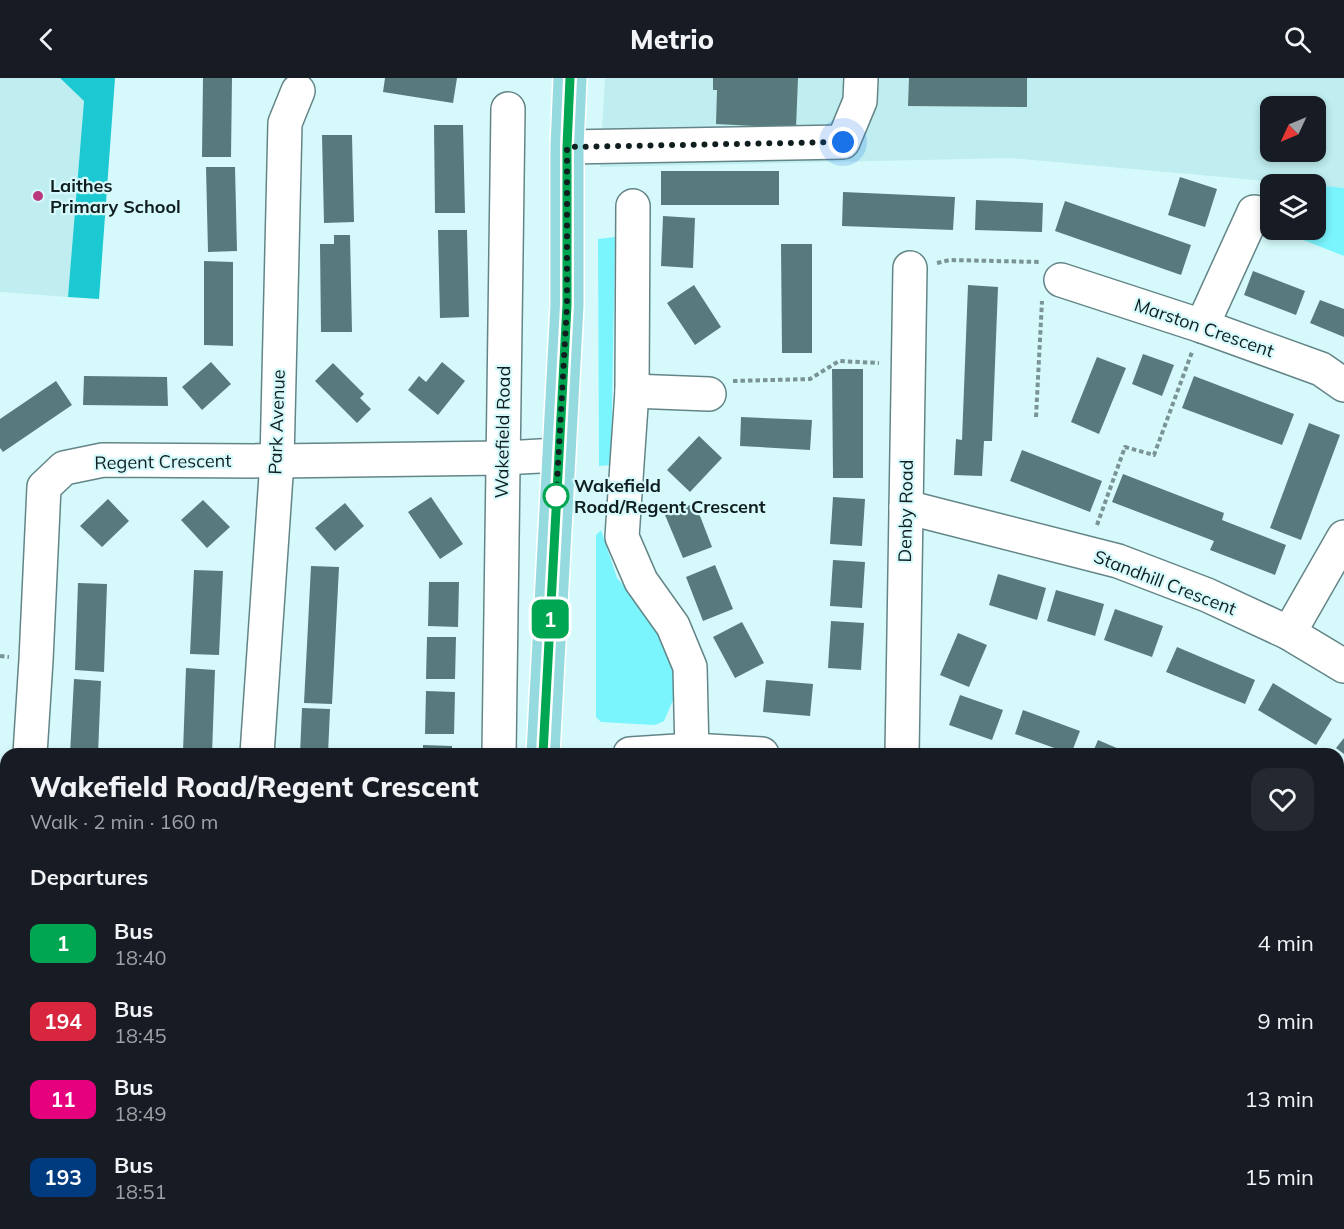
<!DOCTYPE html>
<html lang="en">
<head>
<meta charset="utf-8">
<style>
	body { margin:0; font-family:Mulish,sans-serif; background:#242831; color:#f1f3f6; height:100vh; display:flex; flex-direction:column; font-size:22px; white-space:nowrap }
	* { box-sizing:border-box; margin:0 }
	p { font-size:20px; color:#9ea1a6 }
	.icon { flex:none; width:33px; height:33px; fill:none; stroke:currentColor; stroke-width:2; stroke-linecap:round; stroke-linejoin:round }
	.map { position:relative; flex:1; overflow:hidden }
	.drawer { position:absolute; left:0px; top:670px; width:1344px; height:482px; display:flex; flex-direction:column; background:#171b24; border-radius:18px 18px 0 0; box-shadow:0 3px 9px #0003 }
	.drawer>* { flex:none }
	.badge { padding:0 12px; border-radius:9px; font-size:21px; line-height:39px }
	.needle { width:39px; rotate:226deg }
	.controls { position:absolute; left:1260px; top:18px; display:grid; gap:12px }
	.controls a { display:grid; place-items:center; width:66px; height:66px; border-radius:12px; background:#171b24; box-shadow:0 3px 9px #0003; font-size:30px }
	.you { position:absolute; width:30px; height:30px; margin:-15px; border:4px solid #fff; border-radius:50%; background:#1a73e8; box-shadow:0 0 0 9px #1a73e833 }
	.map>.badge { position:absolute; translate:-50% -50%; box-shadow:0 0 0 3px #fff }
	h2 { padding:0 30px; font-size:22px; line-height:54px }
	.round { display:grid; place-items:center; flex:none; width:63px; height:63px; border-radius:18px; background:#242831 }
	.head { display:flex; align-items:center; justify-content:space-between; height:102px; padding:0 30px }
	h1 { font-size:28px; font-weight:800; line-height:45px }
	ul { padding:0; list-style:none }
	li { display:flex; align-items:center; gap:18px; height:78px; padding:0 30px }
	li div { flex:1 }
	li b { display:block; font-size:22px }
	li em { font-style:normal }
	li .badge { min-width:66px; font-weight:700; text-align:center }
	header { display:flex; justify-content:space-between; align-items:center; height:78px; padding:0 30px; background:#171b24; font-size:27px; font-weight:800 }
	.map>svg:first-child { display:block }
</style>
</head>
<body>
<header><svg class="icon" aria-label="back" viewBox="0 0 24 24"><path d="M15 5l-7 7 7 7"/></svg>Metrio<svg class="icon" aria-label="search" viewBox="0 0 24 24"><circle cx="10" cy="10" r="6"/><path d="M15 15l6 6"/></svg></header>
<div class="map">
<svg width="1344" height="1151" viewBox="0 0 1344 1151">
	<rect width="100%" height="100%" fill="#d6fafc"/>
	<g fill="#bfedf0" fill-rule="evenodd">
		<path d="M0,0H60L84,23L68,219L0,214Z"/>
		<path d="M605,0H1344V110L1011,80L600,89ZM1270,28H1316V74H1270Z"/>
		<path d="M118,1146H260L278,1151H117Z"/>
	</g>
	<g fill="#7af4fd">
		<path d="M1316,107L1344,110V178L1293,158L1296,152H1316Z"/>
		<path d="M615,159L611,387L599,388L598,161Z"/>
		<path d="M601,452L617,500L646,533L673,570L677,601L673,622L664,643L655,647L601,644L596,639V457Z"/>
	</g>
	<path fill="#1cc8d2" d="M60,0H115L99,221L68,219L84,23Z"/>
	<g fill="#597a7c">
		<path d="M203,0H232L231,79H202Z"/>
		<path d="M385,0H457L453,25L383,14Z"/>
		<path d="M713,0H798L796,50L716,46L717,12H713Z"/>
		<path d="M909,0H1027V29L908,28Z"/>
		<path d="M434,47H463L465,135H435Z"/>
		<path d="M322,57H352L354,144L324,145Z"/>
		<path d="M206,89H235L237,173L208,174Z"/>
		<rect x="661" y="93" width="118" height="34"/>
		<path d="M1180,99L1217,111L1205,149L1168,137Z"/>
		<path d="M843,114L955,119L953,152L842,148Z"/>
		<path d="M976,122L1043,125L1042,154L975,152Z"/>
		<path d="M1065,123L1191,167L1181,197L1055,153Z"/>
		<path d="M663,138L695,140L693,190L661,188Z"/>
		<path d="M438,152H467L469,239L440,240Z"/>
		<path d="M334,157H350L352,254H321L320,166H334Z"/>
		<path d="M781,166H812V275H782Z"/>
		<path d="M204,183L233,184V268L204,267Z"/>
		<path d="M1253,193L1305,213L1296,237L1244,217Z"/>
		<path d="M694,207L721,249L695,267L667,225Z"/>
		<path d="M968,207L998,209L992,363H984L982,398L954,397L956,361L962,362Z"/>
		<path d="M1320,222L1344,231V259L1310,245Z"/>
		<path d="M1143,276L1174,287L1162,318L1132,306Z"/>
		<path d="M1097,279L1126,290L1099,356L1071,344Z"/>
		<path d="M211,284L231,306L202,332L182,309Z"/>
		<path d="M442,284L465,303L438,337L408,312L419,298L426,304Z"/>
		<path d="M333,285L364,316L360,320L371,331L357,345L315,303Z"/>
		<path d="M832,291H863V400H833Z"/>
		<path d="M84,298L167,299L168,328L83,327Z"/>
		<path d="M1194,298L1294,336L1282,367L1182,330Z"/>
		<path d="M56,303L72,327L3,374L0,370V341Z"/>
		<path d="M741,339L812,342L810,372L740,368Z"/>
		<path d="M1309,345L1340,357L1301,462L1270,450Z"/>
		<path d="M699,358L722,380L690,414L667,392Z"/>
		<path d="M1022,372L1102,403L1090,434L1010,403Z"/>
		<path d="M1123,396L1224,435L1222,442L1286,467L1275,497L1210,472L1214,463L1112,424Z"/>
		<path d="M431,419L463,466L440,481L408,434Z"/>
		<path d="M833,419L865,421L862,468L830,466Z"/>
		<path d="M108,421L129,443L102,469L80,448Z"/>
		<path d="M203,422L230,449L207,470L181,442Z"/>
		<path d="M345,425L364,448L335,473L315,450Z"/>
		<path d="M695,425L712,469L683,480L665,437Z"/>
		<path d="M833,482L865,484L862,530L830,528Z"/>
		<path d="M715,487L733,531L703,543L686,499Z"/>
		<path d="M311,488L339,489L332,626L304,625Z"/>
		<path d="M194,492L223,493L219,577L190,576Z"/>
		<path d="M998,496L1046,510L1037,542L989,527Z"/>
		<path d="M429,504H459L458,549L428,548Z"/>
		<path d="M78,505L107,506L104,594L75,592Z"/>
		<path d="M1056,512L1104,526L1095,558L1047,543Z"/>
		<path d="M1115,531L1163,548L1152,579L1104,562Z"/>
		<path d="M831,543L864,545L861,592L828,590Z"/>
		<path d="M742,544L764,585L735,600L713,559Z"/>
		<path d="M958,555L987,567L969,609L940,597Z"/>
		<path d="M427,559H456L455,601H426Z"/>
		<path d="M1177,569L1255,602L1245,626L1166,594Z"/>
		<path d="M186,590L215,592L212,676L183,674Z"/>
		<path d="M74,601L101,603L98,676H70Z"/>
		<path d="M766,602L813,606L810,638L763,634Z"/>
		<path d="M1273,605L1332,641L1316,667L1258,632Z"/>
		<path d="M426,613L455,614L454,656H425Z"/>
		<path d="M960,617L1003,632L992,662L949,647Z"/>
		<path d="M302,630L330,631L328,676H300Z"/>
		<path d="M1023,632L1080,653L1071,676L1015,656Z"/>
		<path d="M1344,660V676L1336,670Z"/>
		<path d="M1098,662L1126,674L1132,676H1092Z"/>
		<path d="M423,667L452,668V676H423Z"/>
		<path d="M1338,803L1344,808V835L1341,838L1338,835Z"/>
		<path d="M1344,979V1032L1338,1037V984Z"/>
		<path d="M124,1146H180L178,1151H122Z"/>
		<path d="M314,1146H408L406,1151H312Z"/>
		<path d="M593,1146H626L625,1151H592Z"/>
		<rect x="877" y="1146" width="25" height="5"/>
		<rect x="1033" y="1146" width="33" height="5"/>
	</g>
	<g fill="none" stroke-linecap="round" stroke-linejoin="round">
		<g stroke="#648587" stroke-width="36">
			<g id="minor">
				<path d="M567,69L843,64L860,23L861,0"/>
				<path d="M633,128L632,313L622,459L641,503L673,548L690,589L692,676"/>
				<path d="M1061,202L1202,248L1321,291L1344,307"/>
				<path d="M1202,248L1254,134L1270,137"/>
				<path d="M632,313L709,316"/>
				<path d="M906,429L1118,483L1207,517L1289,555L1344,588"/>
				<path d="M1289,555L1344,459"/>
				<path d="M30,676L36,582L44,409L64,390L103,382L277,383L502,380L558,377"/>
				<path d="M257,676L277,383L285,45L298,13"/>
				<path d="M499,676L508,31"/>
				<path d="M630,676L692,672L762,676"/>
				<path d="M902,676L910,190"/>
				<path d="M1338,912L1344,918"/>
				<path d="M558,1151V1146"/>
				<path d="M836,1151L837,1146"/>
				<path d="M1111,1151L1112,1146"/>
			</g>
		</g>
		<g stroke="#fff" stroke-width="36">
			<g id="major">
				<path d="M543,676L567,227V69L570,0"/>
				<path d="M488,1151L489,1146"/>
			</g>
		</g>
		<g stroke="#7a9495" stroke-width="4" stroke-dasharray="4.5 3" stroke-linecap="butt">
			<path d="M937,185L950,182L1040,184"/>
			<path d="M733,303L810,301L839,283L879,285"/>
			<path d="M1036,339L1042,223"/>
			<path d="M1097,447L1125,369L1154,377L1192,274"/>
			<path d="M0,578L9,579"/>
		</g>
		<use href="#minor" stroke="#fff" stroke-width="33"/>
		<use href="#major" stroke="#95dadf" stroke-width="33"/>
	</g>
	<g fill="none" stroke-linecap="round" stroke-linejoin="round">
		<g stroke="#fff" stroke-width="14">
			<path id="line" d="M543,676L567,227V69L570,0"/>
		</g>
		<use href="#line" stroke="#00a651" stroke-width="9"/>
		<path stroke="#101e1f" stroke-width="6" stroke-dasharray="0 10.8" d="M556,418V423L567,227V69L843,64"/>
	</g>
	<circle fill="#bc387e" stroke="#d6fafc" stroke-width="2" cx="38" cy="118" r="6"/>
	<circle fill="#fff" stroke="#00a651" stroke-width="3" cx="556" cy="418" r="12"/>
	<g text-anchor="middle" stroke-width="4.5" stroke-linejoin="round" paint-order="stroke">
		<g font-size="18" font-weight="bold" fill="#101e1f" stroke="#d6fafc" text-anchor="start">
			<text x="50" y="114">Laithes<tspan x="50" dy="21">Primary School</tspan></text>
		</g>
		<g font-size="18" fill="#101e1f" stroke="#d6fafc">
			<text transform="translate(1204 250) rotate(19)" y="6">Marston Crescent</text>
			<text transform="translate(277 344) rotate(-88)" y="6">Park Avenue</text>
			<text transform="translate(503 354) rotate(-89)" y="6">Wakefield Road</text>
			<text transform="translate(163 384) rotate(-1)" y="6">Regent Crescent</text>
			<text transform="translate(906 433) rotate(-89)" y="6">Denby Road</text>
			<text transform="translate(1165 505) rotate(21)" y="6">Standhill Crescent</text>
		</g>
		<g font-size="18" font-weight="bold" fill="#101e1f" stroke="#d6fafc" text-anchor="start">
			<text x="574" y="414">Wakefield<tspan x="574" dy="21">Road/Regent Crescent</tspan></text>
		</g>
	</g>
</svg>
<div class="controls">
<a><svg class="needle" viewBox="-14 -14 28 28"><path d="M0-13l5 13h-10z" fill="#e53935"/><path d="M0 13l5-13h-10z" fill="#9ea1a6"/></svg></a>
<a><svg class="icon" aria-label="layers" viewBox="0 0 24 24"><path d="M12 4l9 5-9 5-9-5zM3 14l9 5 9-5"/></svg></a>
</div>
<div class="you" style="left:843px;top:64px"></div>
<b class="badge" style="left:550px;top:541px;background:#00a651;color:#fff">1</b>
<section class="drawer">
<div class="head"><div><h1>Wakefield Road/Regent Crescent</h1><p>Walk · 2 min · 160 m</p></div><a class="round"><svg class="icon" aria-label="heart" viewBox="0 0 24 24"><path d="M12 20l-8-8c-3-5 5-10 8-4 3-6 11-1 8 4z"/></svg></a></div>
<h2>Departures</h2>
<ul>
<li><span class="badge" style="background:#00a651;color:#fff">1</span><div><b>Bus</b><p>18:40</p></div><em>4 min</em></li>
<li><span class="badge" style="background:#d7263d;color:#fff">194</span><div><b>Bus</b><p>18:45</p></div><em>9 min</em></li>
<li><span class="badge" style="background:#e6007e;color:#fff">11</span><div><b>Bus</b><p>18:49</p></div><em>13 min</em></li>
<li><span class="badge" style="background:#003b80;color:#fff">193</span><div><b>Bus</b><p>18:51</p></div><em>15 min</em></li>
</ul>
</section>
</div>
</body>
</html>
